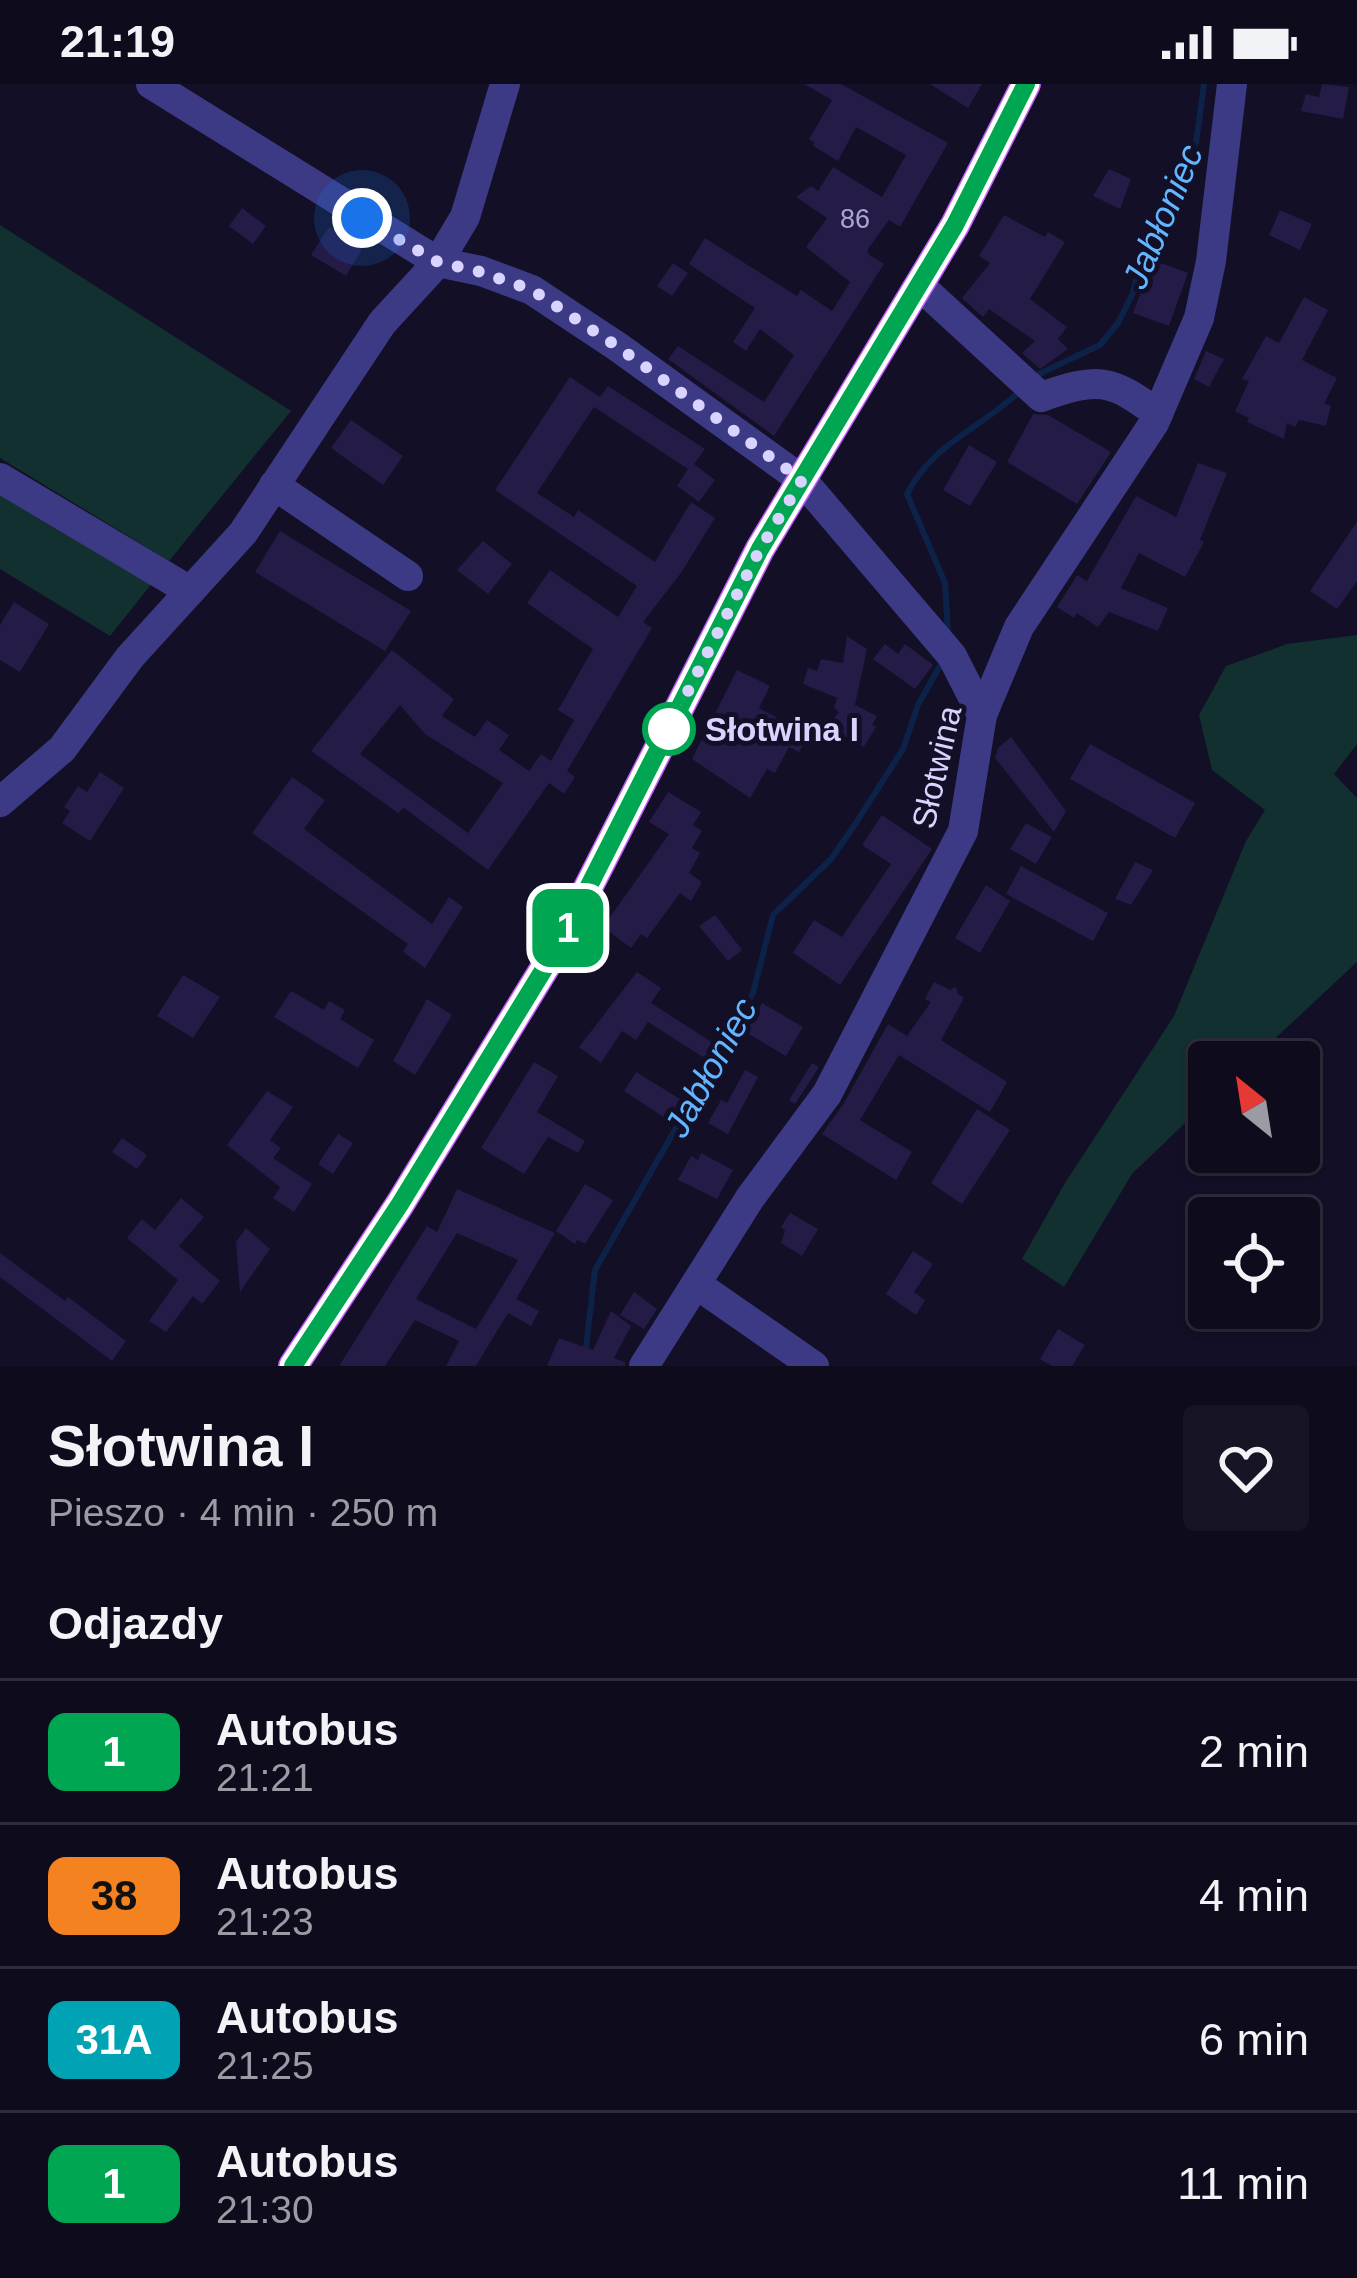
<!DOCTYPE html>
<html lang="pl">
<head>
<meta charset="utf-8">
<style>
	body { margin:0; font-family:Helvetica,sans-serif; background:#171425; color:#f1f3f6; height:100vh; display:flex; flex-direction:column; font-size:45px; white-space:nowrap }
	* { box-sizing:border-box; margin:0 }
	p { font-size:39px; color:#9b9ba3 }
	.icon { flex:none; width:66px; height:66px; fill:none; stroke:currentColor; stroke-width:2; stroke-linecap:round; stroke-linejoin:round }
	.map { position:relative; height:1282px; overflow:hidden }
	.drawer { display:flex; flex-direction:column; background:#0e0b1c; flex:1 }
	.drawer>* { flex:none }
	.badge { padding:0 24px; border-radius:18px; font-size:42px; line-height:78px }
	.needle { width:78px; rotate:330deg }
	.tools { position:absolute; left:1188px; top:957px; display:grid; gap:24px }
	.tools a { display:grid; place-items:center; width:132px; height:132px; border-radius:12px; background:#0e0b1c; box-shadow:0 3px 9px #0004,0 0 0 3px #2e2b3b; font-size:60px }
	.you { position:absolute; width:60px; height:60px; margin:-30px; border:9px solid #fff; border-radius:50%; background:#1a73e8; box-shadow:0 0 0 18px #1a73e833 }
	.map>.badge { position:absolute; translate:-50% -50%; box-shadow:0 0 0 6px #fff }
	h2 { padding:0 48px; font-size:45px; line-height:108px }
	.round { display:grid; place-items:center; flex:none; width:126px; height:126px; border-radius:12px; background:#171425 }
	.overview { display:flex; align-items:center; justify-content:space-between; height:204px; padding:0 48px }
	h1 { font-size:57px; font-weight:700; line-height:90px }
	ul { padding:0; list-style:none }
	li { display:flex; align-items:center; gap:36px; height:144px; padding:0 48px; border-top:3px solid #2e2b3b }
	li div { flex:1 }
	li b { display:block; font-size:45px }
	li em { font-style:normal }
	li .badge { min-width:132px; font-weight:700; text-align:center }
	.status { display:flex; justify-content:space-between; align-items:center; height:84px; padding:0 60px; background:#0e0b1c; direction:ltr }
	.status svg { height:33px; fill:currentColor }
	.map>svg:first-child { display:block }
</style>
</head>
<body>
<div class="status"><b>21:19</b><svg viewBox="0 0 49 12"><path d="M0 12V9h3v3zM5 12V6h3v6zM10 12V3h3v9zM15 12V0h3v12zM26 1h20v11H26zM47 4h2v5h-2z"/></svg></div>
<div class="map">
<svg width="1357" height="1282" viewBox="0 0 1357 1282">
	<rect width="100%" height="100%" fill="#130f26"/>
	<g fill="#12302f">
		<path d="M0,141L291,327L169,477L0,374Z"/>
		<path d="M0,408L153,498L110,552L0,485Z"/>
		<path d="M1357,551V660L1334,690L1357,714V878L1250,978H1209V1016L1132,1090L1064,1203L1022,1175L1065,1099L1174,932L1246,757L1265,726L1212,686L1199,631L1226,582L1287,560Z"/>
	</g>
	<g fill="none" stroke-linecap="round" stroke-linejoin="round">
		<g stroke="#0c2248" stroke-width="6">
			<path d="M1039,290L1100,261L1118,239L1133,209L1145,158L1196,59L1204,0"/>
			<path d="M948,550L945,499L907,410C934,358 980,345 1019,308"/>
			<path d="M577,1282L586,1263L595,1186L753,909L773,831L831,775L854,742L903,665L918,621L942,578"/>
		</g>
	</g>
	<g fill="#241b47" fill-rule="evenodd">
		<path d="M804,0H841L948,59L900,143L889,136L868,165V170L884,180L774,352L668,275L678,262L764,318L794,271L760,245L746,267L733,258L755,224L689,180L705,154L797,212L801,206L832,227L850,198L806,163L827,134L796,113L811,102L818,107L833,83L882,113L906,71L856,43L838,77L813,62L815,59L809,55L832,16Z"/>
		<path d="M930,0H982L968,24Z"/>
		<path d="M1322,0L1349,3L1343,35L1301,27L1306,10L1319,13Z"/>
		<path d="M1109,85L1131,95L1120,125L1093,112Z"/>
		<path d="M242,124L266,142L253,160L229,142Z"/>
		<path d="M1280,126L1312,140L1300,166L1269,151Z"/>
		<path d="M1004,131L1045,153L1048,148L1065,158L1030,215L1067,243L1058,255L1068,265L1040,285L1022,269L1035,257L989,225L983,233L962,214L990,179L979,172Z"/>
		<path d="M329,143L362,165L346,192L311,171Z"/>
		<path d="M1153,176L1188,189L1169,242L1133,229Z"/>
		<path d="M673,179L688,189L672,212L657,202Z"/>
		<path d="M1304,213L1328,226L1302,276L1337,294L1324,320L1331,321L1326,342L1299,336L1295,343L1287,339L1284,355L1247,338L1249,334L1235,327L1249,297L1242,295L1266,252L1279,259Z"/>
		<path d="M1206,267L1224,275L1209,303L1194,295Z"/>
		<path d="M570,293L600,313L608,302L705,365L694,380L715,396L699,418L677,402L688,385L594,323L537,409L574,433L578,426L655,478L691,418L715,434L681,489L643,538L652,544L567,687L575,693L564,710L549,699L488,786L404,724L398,729L311,667L392,566L454,615L442,632L475,653L487,636L509,651L499,666L529,687L541,670L551,677L574,636L558,626L593,565L527,519L550,486L618,533L637,502L495,406ZM400,621L425,650L503,699L468,749L360,670Z"/>
		<path d="M1033,330L1048,331L1111,368L1077,420L1007,378Z"/>
		<path d="M351,336L403,372L383,401L331,364Z"/>
		<path d="M969,361L997,378L970,422L943,406Z"/>
		<path d="M1198,379L1227,389L1200,456L1204,458L1185,493L1139,469L1121,504L1168,524L1158,547L1109,528L1098,543L1077,529L1074,534L1057,523L1077,491L1087,497L1136,412L1176,433Z"/>
		<path d="M1357,438V497L1337,525L1310,507Z"/>
		<path d="M280,447L411,527L385,567L255,488Z"/>
		<path d="M483,457L512,480L488,510L457,486Z"/>
		<path d="M14,518L49,540L20,588L0,576V541Z"/>
		<path d="M847,552L867,565L855,621L877,632L872,641L876,643L864,663L827,643L839,628L834,624L837,614L803,600L808,584L817,587L821,575L843,579Z"/>
		<path d="M885,560L898,570L905,560L933,581L915,605L873,575Z"/>
		<path d="M737,586L770,602L759,624L809,651L799,668L789,663L775,689L767,685L750,714L692,675Z"/>
		<path d="M1011,653L1066,727L1054,748L995,674L998,664Z"/>
		<path d="M1090,660L1195,719L1175,754L1070,695Z"/>
		<path d="M100,688L124,704L90,757L62,739L70,727L64,723L78,702L87,708Z"/>
		<path d="M292,693L325,716L304,745L432,840L449,813L463,823L425,884L403,868L408,860L252,749Z"/>
		<path d="M668,708L701,728L693,741L702,747L692,764L700,769L689,789L702,798L691,817L680,809L647,854L641,850L631,864L603,843L669,750L649,738Z"/>
		<path d="M882,731L932,765L840,901L793,869L814,836L842,853L891,780L862,761Z"/>
		<path d="M1026,739L1052,753L1036,780L1010,765Z"/>
		<path d="M1135,778L1153,786L1131,821L1115,815Z"/>
		<path d="M1021,782L1108,829L1093,857L1006,810Z"/>
		<path d="M986,801L1010,817L980,869L955,854Z"/>
		<path d="M715,831L742,866L728,877L699,842Z"/>
		<path d="M637,888L661,904L651,919L713,959L706,975L648,938L636,956L622,947L601,979L579,963Z"/>
		<path d="M183,891L220,913L193,954L157,932Z"/>
		<path d="M934,898L950,906L956,903L958,910L964,914L941,956L1007,998L990,1028L899,971L860,1036L912,1068L896,1096L822,1050L844,1019L888,940L907,952L931,918L925,915Z"/>
		<path d="M291,907L324,926L329,917L345,926L340,935L374,956L358,984L274,933Z"/>
		<path d="M427,915L452,931L415,991L393,977Z"/>
		<path d="M762,919L803,943L786,972L745,948Z"/>
		<path d="M534,978L558,992L537,1028L585,1057L578,1069L548,1053L524,1090L481,1064Z"/>
		<path d="M812,979L819,983L795,1020L789,1016Z"/>
		<path d="M745,986L758,993L728,1050L708,1039L721,1016L727,1019Z"/>
		<path d="M636,988L685,1018L674,1040L624,1007Z"/>
		<path d="M267,1007L293,1023L270,1056L281,1064L273,1074L312,1100L294,1128L273,1114L280,1103L227,1061Z"/>
		<path d="M977,1025L1010,1046L962,1120L931,1099Z"/>
		<path d="M338,1050L353,1059L333,1090L318,1080Z"/>
		<path d="M122,1054L147,1071L137,1085L112,1068Z"/>
		<path d="M701,1069L733,1086L717,1115L678,1096L691,1072L698,1076Z"/>
		<path d="M585,1100L613,1116L585,1160L577,1156L575,1160L556,1147Z"/>
		<path d="M457,1105L555,1149L516,1215L539,1227L531,1242L508,1229L476,1282H446L459,1257L415,1236L385,1282H339L427,1142L437,1148ZM457,1149L518,1176L476,1245L416,1215Z"/>
		<path d="M181,1114L204,1133L179,1162L220,1197L202,1220L193,1212L166,1248L149,1237L178,1196L127,1154L142,1135L155,1146Z"/>
		<path d="M790,1129L818,1145L802,1172L781,1159L785,1146L781,1143Z"/>
		<path d="M246,1144L270,1165L240,1208L236,1158Z"/>
		<path d="M913,1167L933,1180L914,1208L925,1216L916,1231L886,1210Z"/>
		<path d="M0,1169L65,1217L68,1213L126,1257L112,1277L0,1193Z"/>
		<path d="M634,1208L657,1225L644,1245L620,1231Z"/>
		<path d="M611,1227L631,1242L614,1274L625,1278V1282H547L559,1254L593,1266Z"/>
		<path d="M1058,1245L1085,1261L1072,1282H1052L1040,1275Z"/>
	</g>
	<g fill="none" stroke-linecap="round" stroke-linejoin="round">
		<g stroke="#3d3a85" stroke-width="30">
			<path d="M151,0L438,178L481,187L532,206L618,263L802,396L952,572L982,631"/>
			<path d="M920,202L1041,313C1098,293 1110,294 1158,330"/>
			<path d="M0,394L190,507"/>
			<path d="M274,401L408,492"/>
			<path d="M0,718L62,665L130,573L243,449L382,239L438,178L465,133L505,0"/>
			<path d="M696,1200L814,1282"/>
			<path d="M644,1282L750,1114L827,1010L963,747L982,631L1019,543L1154,339L1199,234L1211,177L1232,0"/>
		</g>
		<path stroke="#c25bff" stroke-width="30" d="M293,1282L400,1120L560,859L760,465L955,141L1026,0"/>
	</g>
	<g fill="none" stroke-linecap="round" stroke-linejoin="round">
		<g stroke="#fff" stroke-width="27">
			<path id="line" d="M293,1282L400,1120L560,859L760,465L955,141L1026,0"/>
		</g>
		<use href="#line" stroke="#00a651" stroke-width="18"/>
		<path stroke="#d9d4ff" stroke-width="12" stroke-dasharray="0 21.6" d="M362,134L438,178L481,188L532,206L618,263L802,396L760,465L669,645"/>
	</g>
	<circle fill="#fff" stroke="#00a651" stroke-width="6" cx="669" cy="645" r="24"/>
	<g text-anchor="middle" stroke-width="10" stroke-linejoin="round" paint-order="stroke">
		<g font-size="27" fill="#aca6d1">
			<text x="855" y="144">86</text>
		</g>
		<g font-size="33" font-weight="bold" fill="#d9d4ff" stroke="#130f26" text-anchor="start">
			<text x="705" y="657">Słotwina I</text>
		</g>
		<g font-size="33" fill="#d9d4ff" stroke="#130f26">
			<text transform="translate(936 683) rotate(-77)" y="12">Słotwina</text>
		</g>
		<g font-size="36" font-style="italic" fill="#62b6ff" stroke="#130f26">
			<text transform="translate(1162 132) rotate(-67)" y="13">Jabłoniec</text>
			<text transform="translate(710 983) rotate(-61)" y="13">Jabłoniec</text>
		</g>
	</g>
</svg>
<div class="tools">
<a><svg class="needle" viewBox="-14 -14 28 28"><path d="M0-13l5 13h-10z" fill="#e53935"/><path d="M0 13l5-13h-10z" fill="#9b9ba3"/></svg></a>
<a><svg class="icon" aria-label="locate" viewBox="0 0 24 24"><circle cx="12" cy="12" r="6"/><path d="M12 2v4M12 18v4M2 12h4M18 12h4"/></svg></a>
</div>
<div class="you" style="left:362px;top:134px"></div>
<b class="badge" style="left:568px;top:844px;background:#00a651;color:#fff">1</b>
</div>
<section class="drawer">
<div class="overview"><div><h1>Słotwina I</h1><p>Pieszo · 4 min · 250 m</p></div><a class="round"><svg class="icon" aria-label="heart" viewBox="0 0 24 24"><path d="M12 20l-8-8c-3-5 5-10 8-4 3-6 11-1 8 4z"/></svg></a></div>
<h2>Odjazdy</h2>
<ul>
<li><span class="badge" style="background:#00a651;color:#fff">1</span><div><b>Autobus</b><p>21:21</p></div><em>2 min</em></li>
<li><span class="badge" style="background:#f58220;color:#111">38</span><div><b>Autobus</b><p>21:23</p></div><em>4 min</em></li>
<li><span class="badge" style="background:#00a3b4;color:#fff">31A</span><div><b>Autobus</b><p>21:25</p></div><em>6 min</em></li>
<li><span class="badge" style="background:#00a651;color:#fff">1</span><div><b>Autobus</b><p>21:30</p></div><em>11 min</em></li>
</ul>
</section>
</body>
</html>
